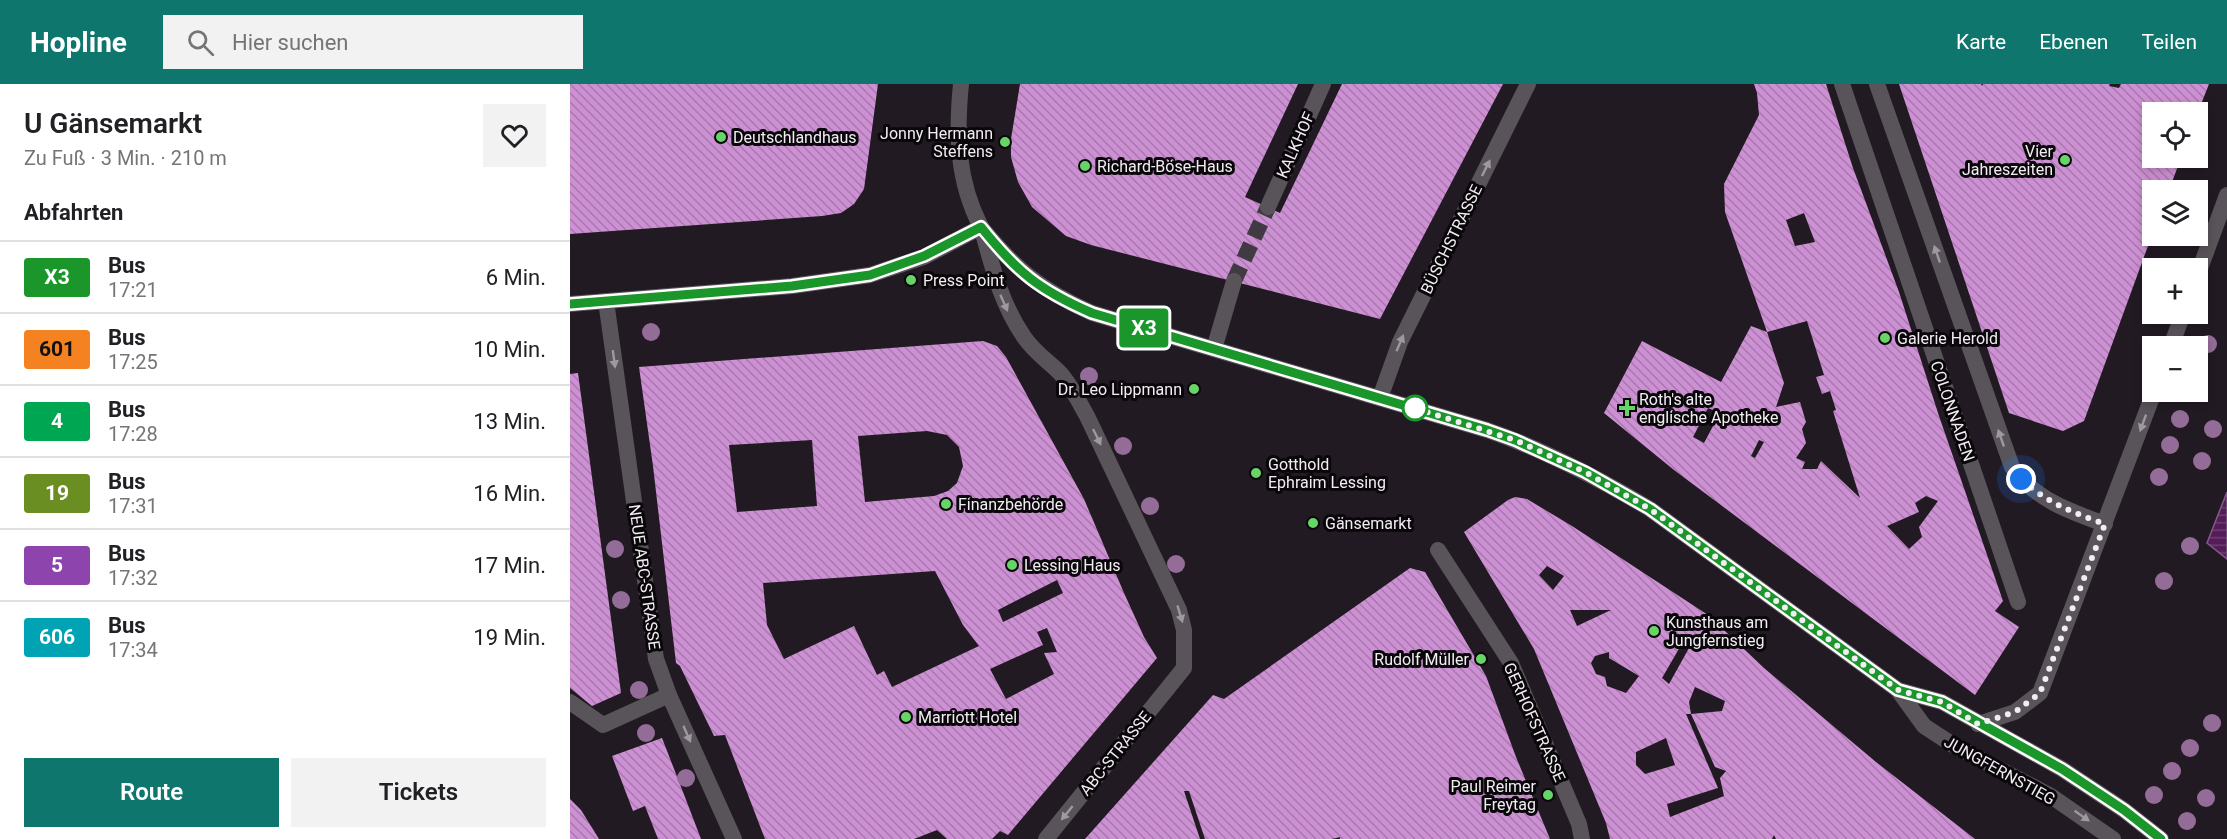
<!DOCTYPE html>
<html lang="de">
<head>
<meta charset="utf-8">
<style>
	body { margin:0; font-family:Roboto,sans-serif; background:#f2f2f2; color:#202124; height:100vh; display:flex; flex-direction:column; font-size:22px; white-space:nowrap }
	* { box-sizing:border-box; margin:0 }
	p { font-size:20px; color:#757577 }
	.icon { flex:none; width:33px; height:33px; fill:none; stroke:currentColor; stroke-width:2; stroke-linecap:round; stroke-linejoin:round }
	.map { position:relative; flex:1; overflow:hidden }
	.panel { display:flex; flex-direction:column; background:#fff; width:570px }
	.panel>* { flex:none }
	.badge { padding:0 12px; border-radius:4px; font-size:21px; line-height:39px }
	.tools { position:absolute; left:1572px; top:18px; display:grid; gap:12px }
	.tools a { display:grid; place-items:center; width:66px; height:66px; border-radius:0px; background:#fff; box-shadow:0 3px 9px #0003; font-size:30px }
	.you { position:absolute; width:30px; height:30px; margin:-15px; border:4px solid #fff; border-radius:50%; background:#1a73e8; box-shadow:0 0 0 9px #1a73e833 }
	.map>.badge { position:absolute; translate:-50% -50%; box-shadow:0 0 0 3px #fff }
	h2 { padding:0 24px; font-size:22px; line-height:54px }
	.round { display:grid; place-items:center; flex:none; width:63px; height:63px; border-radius:0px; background:#f2f2f2 }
	.headline { display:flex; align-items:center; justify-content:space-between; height:102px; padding:0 24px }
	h1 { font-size:28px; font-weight:600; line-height:45px }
	.primary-button { display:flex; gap:12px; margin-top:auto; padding:12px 24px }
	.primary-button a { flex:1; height:69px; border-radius:0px; background:#0f766e; color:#fff; font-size:24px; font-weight:600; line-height:69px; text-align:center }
	.primary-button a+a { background:#f2f2f2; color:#202124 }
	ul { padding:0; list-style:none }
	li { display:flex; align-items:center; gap:18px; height:72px; padding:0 24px; border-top:2px solid #e0e0e0 }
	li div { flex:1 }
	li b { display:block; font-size:22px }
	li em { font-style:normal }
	li .badge { min-width:66px; font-weight:700; text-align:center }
	header { display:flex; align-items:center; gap:36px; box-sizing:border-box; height:84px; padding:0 30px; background:#0f766e; color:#fff }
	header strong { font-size:28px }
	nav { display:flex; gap:33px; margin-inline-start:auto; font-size:21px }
	.search { width:420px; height:54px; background:#f2f2f2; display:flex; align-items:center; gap:15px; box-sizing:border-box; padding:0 21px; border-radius:0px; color:#757577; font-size:22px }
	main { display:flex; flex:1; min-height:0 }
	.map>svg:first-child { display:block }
</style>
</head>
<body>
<header>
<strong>Hopline</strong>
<div class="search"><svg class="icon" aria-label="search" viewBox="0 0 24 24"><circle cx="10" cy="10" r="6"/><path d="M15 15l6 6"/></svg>Hier suchen</div>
<nav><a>Karte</a><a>Ebenen</a><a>Teilen</a></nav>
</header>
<main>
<section class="panel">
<div class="headline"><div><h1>U Gänsemarkt</h1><p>Zu Fuß · 3 Min. · 210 m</p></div><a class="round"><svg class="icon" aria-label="heart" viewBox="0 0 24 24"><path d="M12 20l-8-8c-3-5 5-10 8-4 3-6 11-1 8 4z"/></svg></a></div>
<h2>Abfahrten</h2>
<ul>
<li><span class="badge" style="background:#1a962b;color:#fff">X3</span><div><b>Bus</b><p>17:21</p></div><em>6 Min.</em></li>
<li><span class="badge" style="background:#f58220;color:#111">601</span><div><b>Bus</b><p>17:25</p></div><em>10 Min.</em></li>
<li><span class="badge" style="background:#00a651;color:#fff">4</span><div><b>Bus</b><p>17:28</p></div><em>13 Min.</em></li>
<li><span class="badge" style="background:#6b8e23;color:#fff">19</span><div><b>Bus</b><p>17:31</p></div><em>16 Min.</em></li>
<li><span class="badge" style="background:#8e44ad;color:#fff">5</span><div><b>Bus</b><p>17:32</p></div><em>17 Min.</em></li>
<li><span class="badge" style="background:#00a3b4;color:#fff">606</span><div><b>Bus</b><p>17:34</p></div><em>19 Min.</em></li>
</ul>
<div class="primary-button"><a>Route</a><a>Tickets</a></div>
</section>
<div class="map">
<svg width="1657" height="755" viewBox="0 0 1657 755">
	<defs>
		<pattern id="water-rules" width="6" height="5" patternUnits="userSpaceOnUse" patternTransform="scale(1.5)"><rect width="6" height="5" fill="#541d5a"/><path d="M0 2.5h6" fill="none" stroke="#6d3e72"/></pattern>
		<pattern id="building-back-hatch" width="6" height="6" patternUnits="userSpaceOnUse" patternTransform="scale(1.5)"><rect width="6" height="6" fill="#ce90d4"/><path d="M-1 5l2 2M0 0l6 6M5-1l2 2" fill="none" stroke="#a67aaa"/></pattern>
	</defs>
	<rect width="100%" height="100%" fill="#221a23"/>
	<path fill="url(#water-rules)" stroke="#835b88" stroke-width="1.5" d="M1657,408V475L1637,459Z"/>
	<g fill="url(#building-back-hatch)" fill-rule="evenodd">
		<path d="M0,0H308L294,105L284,120L271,129L252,132L0,150Z"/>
		<path d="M450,0H728L675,113L710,129L772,0H933L810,235L521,161L496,152L462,123L448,98L441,73V55Z"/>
		<path d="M1184,0H1256L1283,84L1329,208L1369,332L1433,517L1425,527L1449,543L1405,611L1104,386L1034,329L1072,257L1151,298L1181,242L1197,248L1214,299L1206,323L1230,318L1236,338L1232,345L1236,359L1226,374L1235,378L1232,385H1247L1251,377L1290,414L1263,327L1266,326L1260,307L1252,310L1246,293L1254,291L1237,237L1197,248L1155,128L1154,100L1189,31L1187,9ZM1234,129L1245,158L1225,162L1216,136ZM1138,324L1150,329L1134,359L1123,353ZM1189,356L1194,358L1185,374L1181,372ZM1356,412L1368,417L1349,443L1352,453L1339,465L1317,442L1349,428L1345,419Z"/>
		<path d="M1329,0H1411L1412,2L1413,0H1540L1539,2L1549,4L1551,0H1639L1628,28H1582V74H1611L1599,106H1582V151L1514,337L1493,347L1439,329Z"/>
		<path d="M413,257L427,262L436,273L514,415L554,509L574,553L587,574L438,751L430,747L422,755H377L367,746L344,755H195L155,651L144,652L110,582L106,579L83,382L69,283ZM357,347L377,351L389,363L393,382L387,399L378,407L364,412L295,418L288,352ZM242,356L247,422L167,428L159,361ZM365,487L393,541L409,562L322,603L314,587L307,591L284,542L214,575L197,541L193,499ZM487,496L493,509L433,538L428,526ZM477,544L487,568L474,569L484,590L436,615L420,585L473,561L467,548Z"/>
		<path d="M8,289L51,609L22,622L0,604V290Z"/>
		<path d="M945,413L957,415L1002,442L1138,531L1194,584L1306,678L1405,755H1206L1204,751L1202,755H1040L1036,739L964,565L894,448L938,416ZM977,482L994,492L983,506L969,491ZM1000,526H1041L1007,542ZM1110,563L1119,564L1099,600L1092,594ZM1039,568V574L1069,592L1056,609L1037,602L1035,593L1026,590L1021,579L1025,572ZM1125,603L1155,617L1152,627L1121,630L1119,618ZM1116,630H1121L1145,683L1156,687L1150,694L1154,712L1100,733L1097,720L1148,704ZM1096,654L1105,681L1075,690L1066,681V668Z"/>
		<path d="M840,484L855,488L916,592L946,673L980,755H770V753L762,755H635L619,707H614L630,755H515L643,611L654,615Z"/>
		<path d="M92,654L113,708L131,755H88L75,722L63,727L42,672Z"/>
		<path d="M0,715L11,726L29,755H0Z"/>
	</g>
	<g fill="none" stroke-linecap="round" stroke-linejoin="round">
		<path stroke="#413a42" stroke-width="16" stroke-dasharray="16 8" stroke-linecap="butt" d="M664,197L698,123"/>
		<path stroke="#595459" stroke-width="16" d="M0,618L33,641L99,611"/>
		<g stroke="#595459" stroke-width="16">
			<path d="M1272,0L1448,518"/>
			<path d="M1307,0L1442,383C1465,415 1498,427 1535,440"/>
			<path d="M868,466L941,579L1009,740L1012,755"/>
		</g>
		<g stroke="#595459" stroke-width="16">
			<path d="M698,123L753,0"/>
			<path d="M411,143C446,186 471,206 522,229L917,346C975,366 1028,394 1080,425L1328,606L1354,642L1383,661L1481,712L1543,755"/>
			<path d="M413,149C423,186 432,221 454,253C465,269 477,276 490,289C501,301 509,318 517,332L609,526L614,546V584L476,755"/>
			<path d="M1628,190L1657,111"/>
			<path d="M36,217L86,575L99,611L164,755"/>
			<path d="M1601,262L1613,230"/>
			<path d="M644,265L664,197"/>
			<path d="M810,314L830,258L958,0"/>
			<path d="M1328,606L1372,618L1492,685L1554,726L1591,755"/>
			<path d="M1408,640L1445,628L1470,609L1584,308"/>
		</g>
		<path stroke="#595459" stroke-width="16" d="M0,220L222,202L300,191L354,173L411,143C387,97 386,50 391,0"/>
	</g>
	<g fill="#946c98">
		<circle cx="81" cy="248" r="9"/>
		<circle cx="1638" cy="260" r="9"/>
		<circle cx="519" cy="292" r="9"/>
		<circle cx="1610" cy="335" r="9"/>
		<circle cx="1643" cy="345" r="9"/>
		<circle cx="1600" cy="361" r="9"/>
		<circle cx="553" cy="362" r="9"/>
		<circle cx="1632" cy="377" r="9"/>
		<circle cx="1589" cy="393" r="9"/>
		<circle cx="580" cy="422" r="9"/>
		<circle cx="1620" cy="462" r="9"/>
		<circle cx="45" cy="465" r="9"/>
		<circle cx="606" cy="480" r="9"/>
		<circle cx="1594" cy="497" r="9"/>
		<circle cx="51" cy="516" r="9"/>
		<circle cx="69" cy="606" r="9"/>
		<circle cx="1642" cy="639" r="9"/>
		<circle cx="76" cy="649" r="9"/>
		<circle cx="1620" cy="664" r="9"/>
		<circle cx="1602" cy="687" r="9"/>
		<circle cx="116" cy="694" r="9"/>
		<circle cx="1584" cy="711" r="9"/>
		<circle cx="1636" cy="714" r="9"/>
		<circle cx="1617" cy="737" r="9"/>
	</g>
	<defs><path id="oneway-solid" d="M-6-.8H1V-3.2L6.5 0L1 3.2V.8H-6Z" transform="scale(1.5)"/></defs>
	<g fill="#9e999e">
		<use href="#oneway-solid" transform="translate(916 84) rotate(-63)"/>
		<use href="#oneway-solid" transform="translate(1367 170) rotate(-109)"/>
		<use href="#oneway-solid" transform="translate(434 219) rotate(66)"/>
		<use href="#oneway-solid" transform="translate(830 259) rotate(-67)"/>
		<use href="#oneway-solid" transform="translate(44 275) rotate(82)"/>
		<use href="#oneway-solid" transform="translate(1573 339) rotate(110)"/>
		<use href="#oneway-solid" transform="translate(527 353) rotate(64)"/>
		<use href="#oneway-solid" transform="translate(1431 354) rotate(-109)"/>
		<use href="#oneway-solid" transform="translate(610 530) rotate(73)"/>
		<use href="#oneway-solid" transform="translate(117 650) rotate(66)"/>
		<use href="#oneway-solid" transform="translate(497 729) rotate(129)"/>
		<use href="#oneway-solid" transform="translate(1512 732) rotate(35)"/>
	</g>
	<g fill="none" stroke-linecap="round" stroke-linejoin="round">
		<g stroke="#fff" stroke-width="14">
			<path id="line" d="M0,220L222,202L300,191L354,172L411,143C447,188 469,206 522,229L917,346L945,356L1015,388L1080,425L1328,606L1372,618L1492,685L1554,726L1591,755"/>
		</g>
		<use href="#line" stroke="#1a962b" stroke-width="9"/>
		<path stroke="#f2edf3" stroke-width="6" stroke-dasharray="0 10.8" d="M845,324L841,323L945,356L1015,388L1080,425L1328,606L1372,618L1408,640L1445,628L1470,609L1535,440C1503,429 1476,418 1451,395"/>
	</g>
	<g fill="#66d466" stroke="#0a070a" stroke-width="2">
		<circle cx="151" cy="53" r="6"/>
		<circle cx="435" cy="58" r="6"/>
		<circle cx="1495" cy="76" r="6"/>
		<circle cx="515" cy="82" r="6"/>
		<circle cx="341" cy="196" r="6"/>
		<circle cx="1315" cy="254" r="6"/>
		<circle cx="624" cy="305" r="6"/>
		<path d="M1054 315h6v6h6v6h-6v6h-6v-6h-6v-6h6z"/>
		<circle cx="686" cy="389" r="6"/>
		<circle cx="376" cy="420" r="6"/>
		<circle cx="743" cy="439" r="6"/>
		<circle cx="442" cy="481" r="6"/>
		<circle cx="1084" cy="547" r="6"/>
		<circle cx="911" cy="575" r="6"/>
		<circle cx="336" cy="633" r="6"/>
		<circle cx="978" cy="711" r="6"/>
	</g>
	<circle fill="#fff" stroke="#1a962b" stroke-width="3" cx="845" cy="324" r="12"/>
	<g text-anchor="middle" stroke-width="6" stroke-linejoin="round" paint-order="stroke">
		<g font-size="16" fill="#f2edf3" stroke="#0a070a" text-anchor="start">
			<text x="423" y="55" text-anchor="end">Jonny Hermann<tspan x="423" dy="18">Steffens</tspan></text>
			<text x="163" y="59">Deutschlandhaus</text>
			<text x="1483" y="73" text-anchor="end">Vier<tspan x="1483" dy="18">Jahreszeiten</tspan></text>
			<text x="527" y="88">Richard-Böse-Haus</text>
			<text x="353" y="202">Press Point</text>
			<text x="1327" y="260">Galerie Herold</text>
			<text x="612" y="311" text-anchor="end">Dr. Leo Lippmann</text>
			<text x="1069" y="321">Roth's alte<tspan x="1069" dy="18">englische Apotheke</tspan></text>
			<text x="698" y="386">Gotthold<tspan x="698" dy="18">Ephraim Lessing</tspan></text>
			<text x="388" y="426">Finanzbehörde</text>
			<text x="755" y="445">Gänsemarkt</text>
			<text x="454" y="487">Lessing Haus</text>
			<text x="1096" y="544">Kunsthaus am<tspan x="1096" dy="18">Jungfernstieg</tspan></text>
			<text x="899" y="581" text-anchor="end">Rudolf Müller</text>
			<text x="348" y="639">Marriott Hotel</text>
			<text x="966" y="708" text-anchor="end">Paul Reimer<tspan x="966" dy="18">Freytag</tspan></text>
		</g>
		<g font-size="16" fill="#f2edf3" stroke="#0a070a">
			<text transform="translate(725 61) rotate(-66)" y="6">KALKHOF</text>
			<text transform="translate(881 155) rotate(-64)" y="6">BÜSCHSTRASSE</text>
			<text transform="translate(1383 327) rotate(71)" y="6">COLONNADEN</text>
			<text transform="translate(75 493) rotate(82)" y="6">NEUE ABC-STRASSE</text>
			<text transform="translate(965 638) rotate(66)" y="6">GERHOFSTRASSE</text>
			<text transform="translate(545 669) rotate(-51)" y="6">ABC-STRASSE</text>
			<text transform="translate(1430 686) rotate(29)" y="6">JUNGFERNSTIEG</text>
		</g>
	</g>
</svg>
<div class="tools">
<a><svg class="icon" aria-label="locate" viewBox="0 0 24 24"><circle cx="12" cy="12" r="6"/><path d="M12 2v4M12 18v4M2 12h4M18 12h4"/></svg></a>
<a><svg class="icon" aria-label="layers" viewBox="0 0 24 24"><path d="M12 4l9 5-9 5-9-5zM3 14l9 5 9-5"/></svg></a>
<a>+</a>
<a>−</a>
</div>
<div class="you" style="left:1451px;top:395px"></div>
<b class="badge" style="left:574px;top:244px;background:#1a962b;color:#fff">X3</b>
</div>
</main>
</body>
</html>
